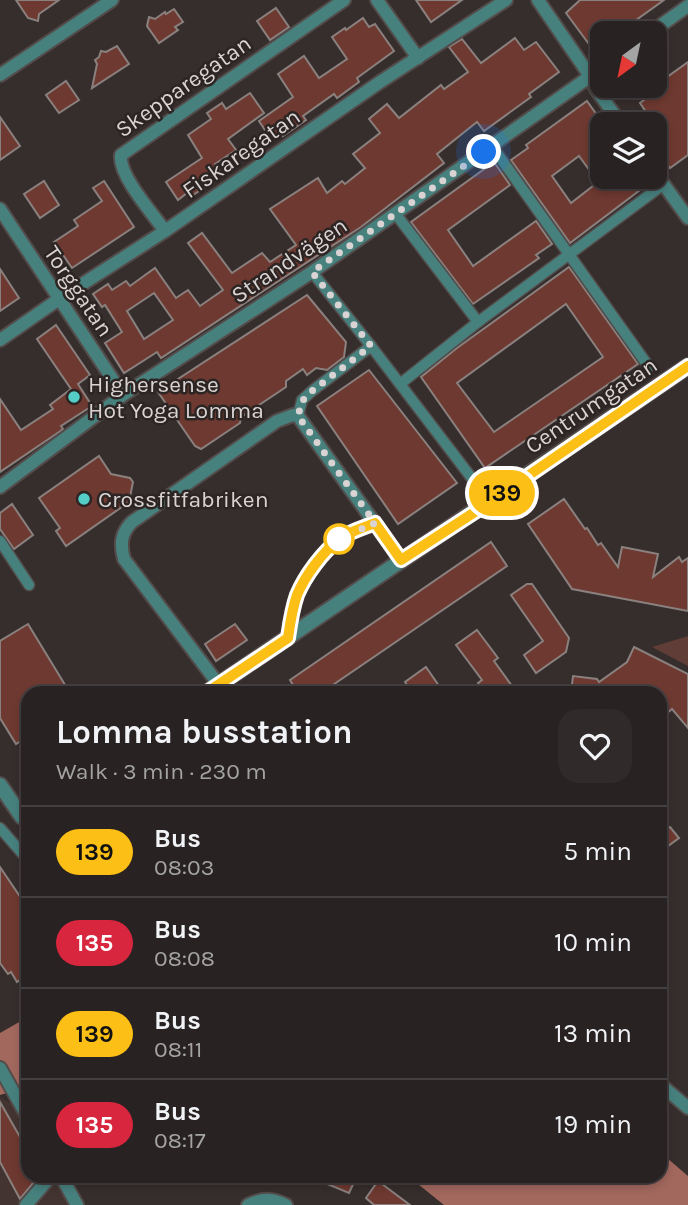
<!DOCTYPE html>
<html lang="en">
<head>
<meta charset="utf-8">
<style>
	body { margin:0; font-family:Karla,sans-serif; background:#302a2a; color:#f1f3f6; height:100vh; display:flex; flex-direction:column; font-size:26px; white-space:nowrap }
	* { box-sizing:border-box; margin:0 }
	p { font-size:23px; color:#a5a4a5 }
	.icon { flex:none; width:38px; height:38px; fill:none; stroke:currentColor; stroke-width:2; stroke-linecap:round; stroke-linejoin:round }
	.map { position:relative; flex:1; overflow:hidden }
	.details { position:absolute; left:21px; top:686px; width:646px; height:497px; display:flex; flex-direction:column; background:#282222; border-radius:21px; box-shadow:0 4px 10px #0003,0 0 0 2px #443f40 }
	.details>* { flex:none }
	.badge { padding:0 14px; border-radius:23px; font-size:24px; line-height:46px }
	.needle { width:46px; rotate:213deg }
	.fabs { position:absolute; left:590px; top:21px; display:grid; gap:14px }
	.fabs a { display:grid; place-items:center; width:77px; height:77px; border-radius:14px; background:#282222; box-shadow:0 4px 10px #0003,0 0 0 2px #443f40; font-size:35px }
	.you { position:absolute; width:35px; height:35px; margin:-18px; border:5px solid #fff; border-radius:50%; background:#1a73e8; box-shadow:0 0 0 10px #1a73e833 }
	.map>.badge { position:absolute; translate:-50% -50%; box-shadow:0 0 0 4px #fff }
	.round { display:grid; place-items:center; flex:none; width:74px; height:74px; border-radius:21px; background:#302a2a }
	.overview { display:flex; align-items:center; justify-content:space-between; height:119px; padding:0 35px }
	h1 { font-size:33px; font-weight:700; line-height:52px }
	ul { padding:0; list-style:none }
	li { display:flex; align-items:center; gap:21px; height:91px; padding:0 35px; border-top:2px solid #443f40 }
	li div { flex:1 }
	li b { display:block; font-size:26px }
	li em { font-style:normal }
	li .badge { min-width:77px; font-weight:700; text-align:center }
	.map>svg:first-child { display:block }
</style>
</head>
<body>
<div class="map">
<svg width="688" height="1205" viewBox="0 0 688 1205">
	<rect width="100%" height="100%" fill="#362e2d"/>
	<path fill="#433431" d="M0,1097L25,1112L28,1118V1176H61L77,1205H0Z"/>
	<path fill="#603d36" d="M688,636V666L652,647Z"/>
	<g fill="#a2685e">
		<path d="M28,1017V1087L0,1095V1033Z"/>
		<path d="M660,1152L688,1176V1205H444L408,1176H660Z"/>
	</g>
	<g fill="#6e3930" stroke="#8a817f" stroke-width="2" fill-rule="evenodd">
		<path d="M16,0H59L39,14L38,21L28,18Z"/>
		<path d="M416,0H462L431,22Z"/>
		<path d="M580,0H664L618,33H602V46L594,51L566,13Z"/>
		<path d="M276,8L289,27L270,40L257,21Z"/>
		<path d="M174,9L183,22L175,27L178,30L159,43L147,26L149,17L155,19L165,12L166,14Z"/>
		<path d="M363,18L369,27L375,24L394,51L357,78L359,82L337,98L334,94L303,116L306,120L283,136L281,132L271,139L259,121L293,97L278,74L304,56L319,78L347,59L332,37L345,28L346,30Z"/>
		<path d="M515,38L524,50L536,42L559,72L529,94L531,97L484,131L477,122L437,154L444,163L361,227L161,358L157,352L124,373L105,343L122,332L105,305L102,307L93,294L108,284L112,290L126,281L130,286L155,268L176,298L188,290L200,306L223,290L188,243L202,233L232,273L262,253L270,262L296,245L270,209L318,178L327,193L342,181L345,184L365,168L353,154L380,133L369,119L387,104L399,118L441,85L444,89L468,72L449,47L462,39L481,63ZM154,293L173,320L144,339L127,311Z"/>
		<path d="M117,46L129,64L92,88L97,64L95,60L99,57L101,51L106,52Z"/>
		<path d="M688,62V155L670,168L654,147V124L640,103L652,94L649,90Z"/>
		<path d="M66,81L79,100L59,113L46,95Z"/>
		<path d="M250,93L264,113L228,139L236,150L215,164L220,172L211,178L213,182L190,197L187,193L178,200L166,182L202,158L188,135L211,119L207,113L222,103L226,109Z"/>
		<path d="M587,101L602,122V177H642L648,184L570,243L511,160L528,148L526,145ZM579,156L598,182L571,203L552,176Z"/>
		<path d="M0,117L20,146L0,160Z"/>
		<path d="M494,162L510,185L448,230L473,266L536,221L552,244L536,255L539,258L473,304L411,222Z"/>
		<path d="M44,181L59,205L40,218L24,194Z"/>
		<path d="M104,181L134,227L72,268L54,242L78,226L74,220L102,201L93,188Z"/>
		<path d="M569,267L638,364L485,468L421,377L457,348ZM566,304L603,357L494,432L457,383Z"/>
		<path d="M0,269L19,298L0,311Z"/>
		<path d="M307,295L346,342L344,357L327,370L316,368L307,375L303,369L286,381V387L241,417L240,423L201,449L195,446L158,392Z"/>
		<path d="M56,325L90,375L78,384L92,406L61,426L63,429L59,432L0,472V399L21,430L53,409L50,405L71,389L37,339Z"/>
		<path d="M369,370L457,483L398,524L317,406Z"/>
		<path d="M99,456L111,474L130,478L133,482L129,502L66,546L56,531L60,528L39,498Z"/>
		<path d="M564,499L585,529L587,528L598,545L601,543L618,567L622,547L658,554L653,577L679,557L682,562L688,558V611L572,589L528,524Z"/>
		<path d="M12,504L33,535L14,549L0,529V513Z"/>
		<path d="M491,542L507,566L321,693H280L293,685L290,680Z"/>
		<path d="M527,584H532L569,638L566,652L536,673L524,655L543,641L511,595Z"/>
		<path d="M28,624L70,693H28V736L16,744L0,718V641Z"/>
		<path d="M235,624L247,640L216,661L205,644Z"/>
		<path d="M477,630L498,658L494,661L512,686L502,693H485L478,683L482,680L456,645Z"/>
		<path d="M634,647L688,674V728L672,709L660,719V693H571L573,676L597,679L599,682L627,662Z"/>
		<path d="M426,667L444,693H413L405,682Z"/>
		<path d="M670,827L679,838L660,852V834Z"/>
		<path d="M0,867L19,895L28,889V974L17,982L11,972L8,974L0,963Z"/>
		<path d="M0,1102L28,1151V1176H39L20,1199L0,1162Z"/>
		<path d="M308,1176H357L349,1193Z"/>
		<path d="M378,1181L410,1205H374L366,1198Z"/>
	</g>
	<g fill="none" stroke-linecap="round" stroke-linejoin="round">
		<g stroke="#534c4b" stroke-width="13">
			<g id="pedestrian">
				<path d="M492,146L649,367"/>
				<path d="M395,213L478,322L400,384"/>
				<path d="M312,272L371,346L477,485"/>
				<path d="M478,322L664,184"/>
				<path d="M298,416L302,400L312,391L371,346"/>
				<path d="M0,541L29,585"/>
				<path d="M0,828L28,860"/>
			</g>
		</g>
		<g stroke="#534c4b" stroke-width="16">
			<g id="minor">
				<path d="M377,0L418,58"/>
				<path d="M538,0L590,76L596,89L621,124"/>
				<path d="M650,33L688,6"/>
				<path d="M0,75L112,0"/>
				<path d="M654,171L688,218"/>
				<path d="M0,209L123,395"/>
				<path d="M165,231C153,214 118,175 121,155L344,0"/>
				<path d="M0,340L59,299L165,231L380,82L506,0"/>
				<path d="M0,487L123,395L312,272L602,68"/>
				<path d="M219,685L124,559C120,544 121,533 132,522L277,421L293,415L298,416L401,560"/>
				<path d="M0,1068L28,1118"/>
				<path d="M660,1084L688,1108"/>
				<path d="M61,1176L77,1205"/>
				<path d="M26,1205L51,1176"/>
				<path d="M248,1205C262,1198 272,1198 286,1205"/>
			</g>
		</g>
		<g stroke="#534c4b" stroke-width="18">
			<g id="tertiary">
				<path d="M206,693L688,366"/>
				<path d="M0,785L22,817L28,813"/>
			</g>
		</g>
		<use href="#pedestrian" stroke="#47817e" stroke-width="10"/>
		<use href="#minor" stroke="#47817e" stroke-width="12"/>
		<use href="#tertiary" stroke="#47817e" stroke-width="14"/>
	</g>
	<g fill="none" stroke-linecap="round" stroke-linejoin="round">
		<g stroke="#fff" stroke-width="16">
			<path id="line" d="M206,693L288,638C290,624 292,609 297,595C305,576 323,551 340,539C350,531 363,528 375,523L401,560L484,506L688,366"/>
		</g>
		<use href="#line" stroke="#fbbf15" stroke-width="10"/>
		<path stroke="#d9d4d3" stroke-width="7" stroke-dasharray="0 12.6" d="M339,539L375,523L298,416L302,401L312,391L371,346L312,272L484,152"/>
	</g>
	<g fill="#54cdc7" stroke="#2c2523" stroke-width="2.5">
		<circle cx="74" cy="397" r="7"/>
		<circle cx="84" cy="499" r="7"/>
	</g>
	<circle fill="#fff" stroke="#fbbf15" stroke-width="3.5" cx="339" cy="539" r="14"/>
	<g text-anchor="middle" stroke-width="5" stroke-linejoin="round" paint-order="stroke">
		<g font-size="23" fill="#d9d4d3" stroke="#2c2523">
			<text transform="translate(183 86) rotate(-35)" y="8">Skepparegatan</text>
			<text transform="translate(241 153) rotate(-35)" y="8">Fiskaregatan</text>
			<text transform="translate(289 260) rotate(-34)" y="8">Strandvägen</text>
			<text transform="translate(79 291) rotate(56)" y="8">Torggatan</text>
			<text transform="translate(591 405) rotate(-34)" y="8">Centrumgatan</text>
		</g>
		<g font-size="23" fill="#d9d4d3" stroke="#2c2523" text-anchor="start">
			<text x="88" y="392">Highersense<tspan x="88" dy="26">Hot Yoga Lomma</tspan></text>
			<text x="98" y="507">Crossfitfabriken</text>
		</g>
	</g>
</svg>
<div class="fabs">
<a><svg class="needle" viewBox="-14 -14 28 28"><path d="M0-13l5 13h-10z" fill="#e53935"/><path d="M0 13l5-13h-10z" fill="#a5a4a5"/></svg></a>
<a><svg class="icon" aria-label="layers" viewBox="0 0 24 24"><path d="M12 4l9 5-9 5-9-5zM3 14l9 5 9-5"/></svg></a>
</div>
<div class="you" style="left:484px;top:152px"></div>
<b class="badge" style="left:502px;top:493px;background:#fbbf15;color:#111">139</b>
<section class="details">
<div class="overview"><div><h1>Lomma busstation</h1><p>Walk · 3 min · 230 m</p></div><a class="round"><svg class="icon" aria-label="heart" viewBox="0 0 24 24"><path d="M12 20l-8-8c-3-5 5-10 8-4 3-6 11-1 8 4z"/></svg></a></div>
<ul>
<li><span class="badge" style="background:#fbbf15;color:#111">139</span><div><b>Bus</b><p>08:03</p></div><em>5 min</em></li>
<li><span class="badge" style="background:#d7263d;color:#fff">135</span><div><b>Bus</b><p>08:08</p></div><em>10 min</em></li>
<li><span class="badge" style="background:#fbbf15;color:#111">139</span><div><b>Bus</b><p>08:11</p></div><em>13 min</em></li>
<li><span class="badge" style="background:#d7263d;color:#fff">135</span><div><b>Bus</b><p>08:17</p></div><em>19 min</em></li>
</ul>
</section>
</div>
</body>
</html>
